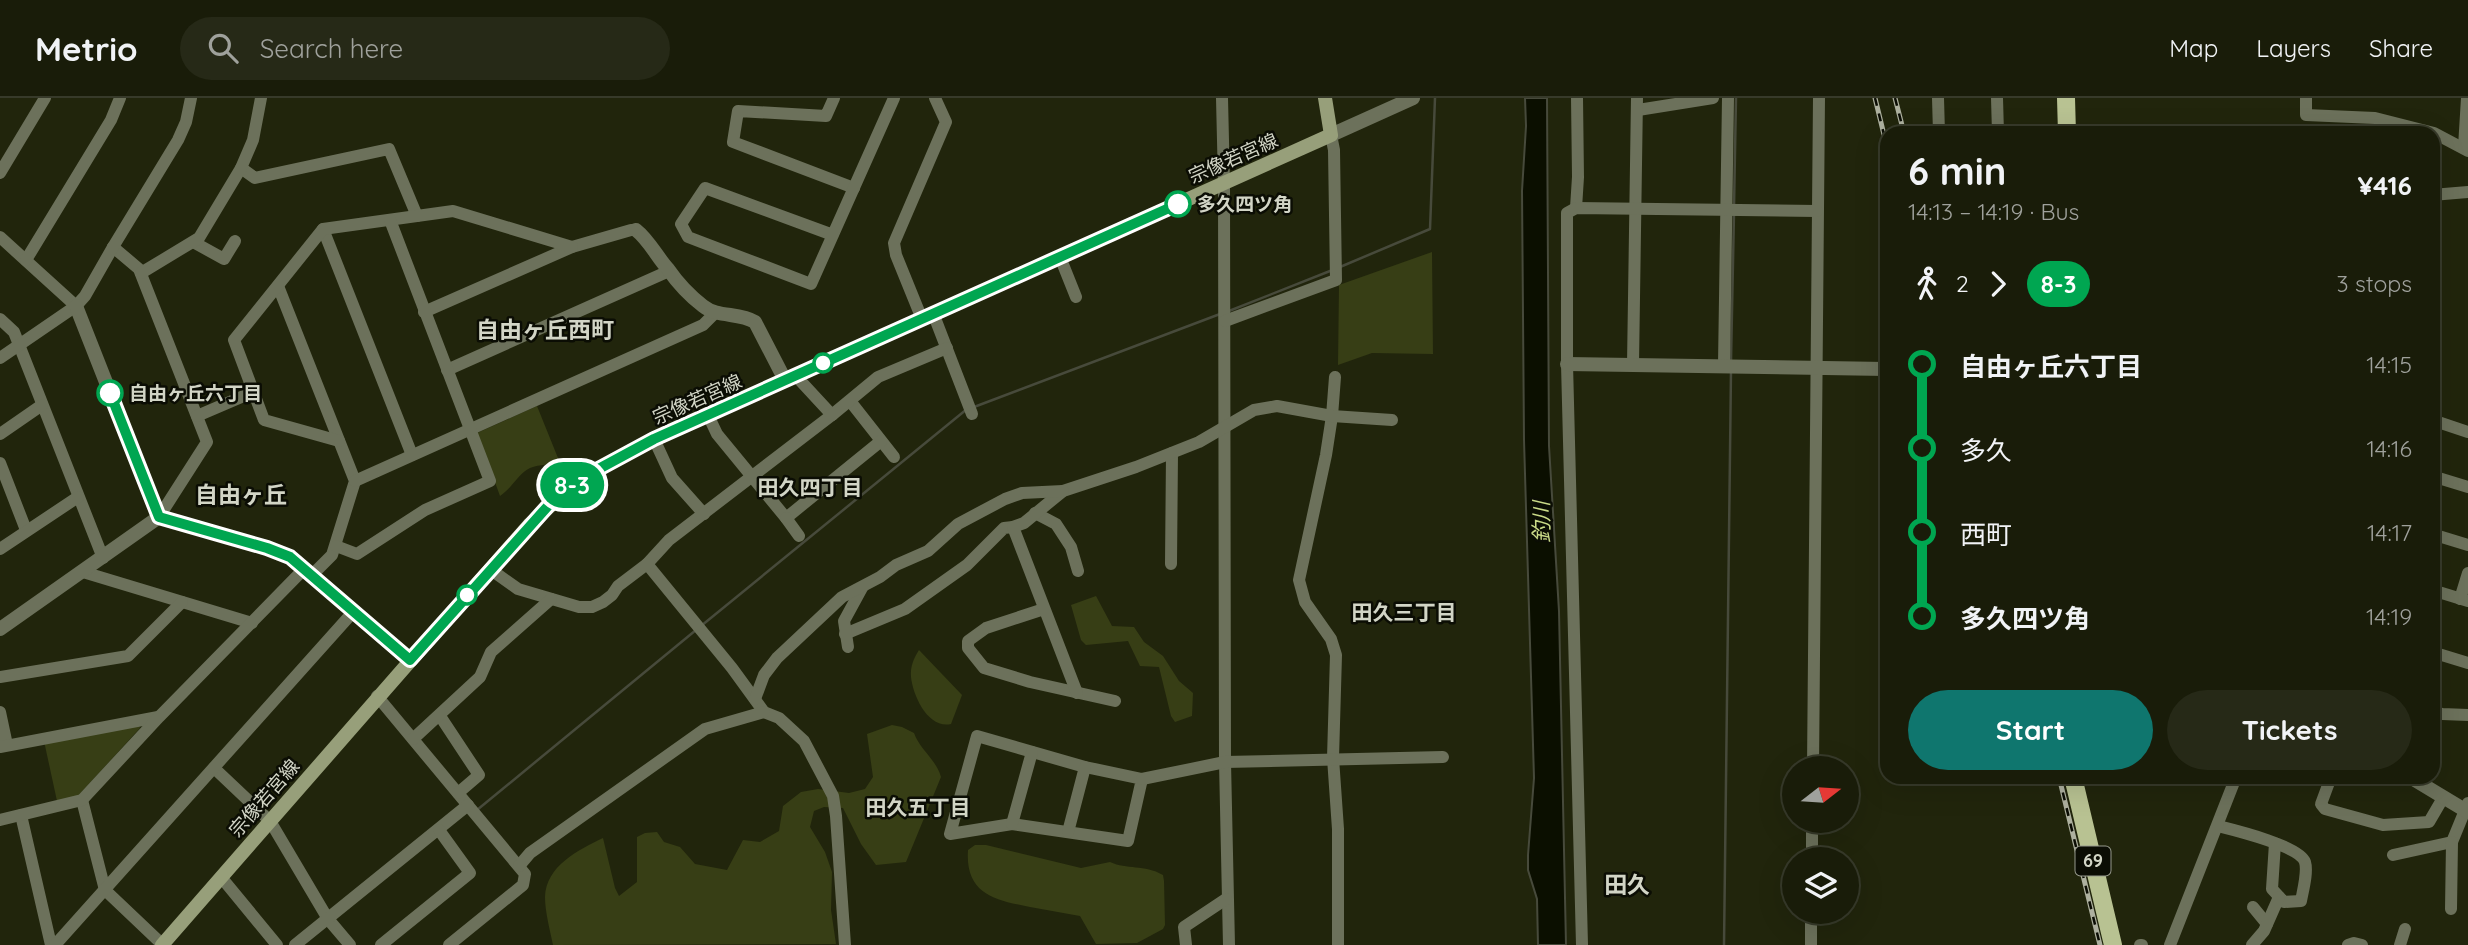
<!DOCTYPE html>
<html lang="en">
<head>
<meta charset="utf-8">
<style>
	body { margin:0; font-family:Quicksand,"Noto Sans JP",sans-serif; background:#262917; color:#f1f3f6; height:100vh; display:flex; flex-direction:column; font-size:26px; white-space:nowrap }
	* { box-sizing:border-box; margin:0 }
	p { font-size:23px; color:#9fa19c }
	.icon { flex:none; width:38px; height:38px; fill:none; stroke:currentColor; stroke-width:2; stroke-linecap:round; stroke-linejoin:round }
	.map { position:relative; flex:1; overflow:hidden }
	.side { position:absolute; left:1880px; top:28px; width:560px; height:658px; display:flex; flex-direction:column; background:#191c09; border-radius:21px; box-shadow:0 7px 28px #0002,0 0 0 2px #373a2a }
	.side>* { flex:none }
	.badge { padding:0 14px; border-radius:23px; font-size:24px; line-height:46px }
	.needle { width:46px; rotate:73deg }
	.controls { position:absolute; left:1782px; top:658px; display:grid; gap:14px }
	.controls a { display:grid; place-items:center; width:77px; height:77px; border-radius:50%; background:#191c09; box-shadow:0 7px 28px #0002,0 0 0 2px #373a2a; font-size:35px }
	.map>.badge { position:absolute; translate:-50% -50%; box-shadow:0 0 0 4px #fff }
	.legs { display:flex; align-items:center; gap:10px; height:77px; padding:0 28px; font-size:23px }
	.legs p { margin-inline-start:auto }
	.summary { display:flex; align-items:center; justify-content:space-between; height:119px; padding:0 28px }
	h1 { font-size:38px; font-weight:800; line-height:52px }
	.cta { display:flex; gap:14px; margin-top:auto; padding:14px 28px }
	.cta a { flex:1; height:80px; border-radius:42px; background:#0f766e; color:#fff; font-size:28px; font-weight:800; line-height:80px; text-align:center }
	.cta a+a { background:#262917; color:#f1f3f6 }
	ul { padding:0 28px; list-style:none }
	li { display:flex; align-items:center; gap:24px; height:84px; font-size:26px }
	li i { display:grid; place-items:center; width:10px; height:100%; margin:0 9px; background:currentColor }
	li i::after { content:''; width:18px; height:18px; margin:-9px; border:5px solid; border-radius:50%; background:#191c09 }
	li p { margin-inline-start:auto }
	li:first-child i { background:linear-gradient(#0000 50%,currentColor 0) }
	li:last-child i { background:linear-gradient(currentColor 50%,#0000 0) }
	header { display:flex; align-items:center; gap:42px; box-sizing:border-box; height:98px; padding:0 35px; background:#191c09; border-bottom:2px solid #373a2a }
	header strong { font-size:33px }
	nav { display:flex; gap:38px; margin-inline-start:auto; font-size:24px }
	.search { width:490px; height:63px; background:#262917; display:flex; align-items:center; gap:18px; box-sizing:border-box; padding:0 24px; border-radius:38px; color:#9fa19c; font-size:26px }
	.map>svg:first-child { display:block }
</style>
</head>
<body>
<header>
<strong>Metrio</strong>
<div class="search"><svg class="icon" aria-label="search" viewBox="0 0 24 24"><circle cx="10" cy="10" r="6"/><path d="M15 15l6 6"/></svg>Search here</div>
<nav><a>Map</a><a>Layers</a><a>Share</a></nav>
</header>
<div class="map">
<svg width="2468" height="847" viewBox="0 0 2468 847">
	<rect width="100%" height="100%" fill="#21250c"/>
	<g fill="#373e15">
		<path d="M1432,154L1433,256L1372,255L1338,267L1339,187Z"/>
		<path d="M537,308L560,365C550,367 540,366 530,370C519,375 512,390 500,398L477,335Z"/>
		<path d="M1096,498L1112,528L1134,529L1144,544L1163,558L1179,583L1193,595L1192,618L1175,624L1171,618L1159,569L1140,568L1128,543L1086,547L1081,542L1071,507Z"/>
		<path d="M919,552L962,597L951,626C928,631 913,598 911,579C910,568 914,560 919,552Z"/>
		<path d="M139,627L140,630L77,699L57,703L44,643Z"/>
		<path d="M892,627L902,629L914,635C920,652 936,661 941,679L906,764L876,767L861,746L843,710L824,709L814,713L810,729L825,754L832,774L831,812L836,846L553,847C550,832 545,814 545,799C546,768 578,752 603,740L615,790L619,798L637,784V739L645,735L657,734L664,744L680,749L695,766L727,772L743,742L760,744L779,733L783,708L801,694L818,691L849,695L865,691L873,679L867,636Z"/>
		<path d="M975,747H986L1081,770L1110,764C1127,772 1144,766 1163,777L1164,783L1165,827L1163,831L1137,845L1096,846L1080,818C1063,815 1047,812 1030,809C995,802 965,796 968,752Z"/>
	</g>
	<path fill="#0b0f00" stroke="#474a3b" stroke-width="2" d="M1525,0H1547L1549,348L1559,513L1566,847H1538L1537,801L1528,772V757L1534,680L1524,342L1522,93L1526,28Z"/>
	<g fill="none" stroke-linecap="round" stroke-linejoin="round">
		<g stroke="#474a3b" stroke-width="2.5">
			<path d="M1734,109L1736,0"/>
			<path d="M1340,169L1430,131L1435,0"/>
			<path d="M1229,213L1330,173"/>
			<path d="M1731,263L1734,115"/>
			<path d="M974,309L1220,216"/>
			<path d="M701,528L967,311"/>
			<path d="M477,712L696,532"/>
			<path d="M1724,847L1731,273"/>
		</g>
		<g stroke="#6c715b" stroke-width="12">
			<path d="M834,0L826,18L738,13L733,44L854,90"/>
			<path d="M1222,0L1224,85L1225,664L1229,847"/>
			<path d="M1938,0L1939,35"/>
			<path d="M1997,0L1998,35"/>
			<path d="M2306,0V17L2375,20L2434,35L2468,53"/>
			<path d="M1638,12L1713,0"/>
			<path d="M2250,35V34"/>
			<path d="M2464,49L2467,0"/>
			<path d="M241,70L255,80L389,51L417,118"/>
			<path d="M0,75L45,0"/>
			<path d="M2432,97L2468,94"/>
			<path d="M1576,110L1578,79L1577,0"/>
			<path d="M323,131L412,357"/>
			<path d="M833,137L705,90L681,126L688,139L811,186L894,0"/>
			<path d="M0,139L76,208"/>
			<path d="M195,145L224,161L235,143"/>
			<path d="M113,149L139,171L207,344L159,419"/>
			<path d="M1060,159L1076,199"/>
			<path d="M26,162L111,22L120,0"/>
			<path d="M141,175L199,140L241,70L253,42L261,0"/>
			<path d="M278,188L355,383L332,457L312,477"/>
			<path d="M424,214L572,149L631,132H636"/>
			<path d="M933,215L972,316"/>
			<path d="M0,221L14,234L103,460"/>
			<path d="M922,221L896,157L894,145L946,24L935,0"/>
			<path d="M1225,223L1336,182L1334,52L1331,37"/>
			<path d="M0,260L76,208L85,198L113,149L178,42L186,24L191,0"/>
			<path d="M1633,267L1637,0"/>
			<path d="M1724,267L1728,0"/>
			<path d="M447,272L669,173"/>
			<path d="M795,277L832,317"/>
			<path d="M1335,279L1332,318L1326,357L1299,482L1305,504L1331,541L1336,557L1333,660L1338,731V847"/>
			<path d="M850,303L894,359"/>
			<path d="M708,317L717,336L786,420L881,343"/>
			<path d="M197,318L253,294"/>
			<path d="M2432,322L2468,334"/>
			<path d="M0,336L42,307"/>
			<path d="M654,341L672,380L704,416"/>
			<path d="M339,343L264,322L234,242L323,131L453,113L572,149"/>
			<path d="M0,365L26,432"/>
			<path d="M2432,378L2468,389"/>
			<path d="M355,383L703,227L715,215"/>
			<path d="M1035,415L1056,426L1071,449L1078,473"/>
			<path d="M786,420L799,438"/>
			<path d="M2432,436L2468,447"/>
			<path d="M336,448L357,456L425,412L490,383L390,122"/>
			<path d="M0,451L78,399"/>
			<path d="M647,466L732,570L764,614L779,620L804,643L833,698L836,718L845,847"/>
			<path d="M1171,466L1172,355"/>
			<path d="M490,471L518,491L579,509H592L603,504L612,497L618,488L647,466L669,442L832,317L878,279L947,250"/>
			<path d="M83,474L252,525"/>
			<path d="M2432,492L2468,503"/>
			<path d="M2460,501L2468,475"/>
			<path d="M1044,511L986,530L968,543V550L984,570L1030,584L1115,603"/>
			<path d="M845,536L905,511L967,467L1004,430L1013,429"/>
			<path d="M848,549L844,523L862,490"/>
			<path d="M2432,554L2468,565"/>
			<path d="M0,579L128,558L182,504"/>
			<path d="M1077,595L1013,429L1024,425L1063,393L1136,369L1199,344L1254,312L1277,308L1332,318L1392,322"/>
			<path d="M377,598L525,776L523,787L449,847"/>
			<path d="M755,601L764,577L777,560L842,499L880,479L896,467L928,453L958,426L1005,401L1022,395L1063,393"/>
			<path d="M2432,613L2442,616L2468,617"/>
			<path d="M0,614L7,647"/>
			<path d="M440,618L479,677L458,695"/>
			<path d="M977,638L1085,669L1142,681L1128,743L1012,726L950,736Z"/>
			<path d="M413,641L480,579L491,554L551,501"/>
			<path d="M0,649L158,619"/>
			<path d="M214,670L270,723L328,821L350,847"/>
			<path d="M1813,670L1819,0"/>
			<path d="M2331,679L2321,706L2325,711L2383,727L2429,724L2443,700"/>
			<path d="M1142,681L1225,664L1443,659"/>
			<path d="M82,702L105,792L163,847"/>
			<path d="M21,717L51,847"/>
			<path d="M0,722L82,702L159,619L305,470"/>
			<path d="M1012,726L1032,654"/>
			<path d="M2218,728C2234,732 2300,748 2305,764C2308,774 2303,792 2301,803L2284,804L2272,791L2275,745"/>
			<path d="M1068,734L1085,669"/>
			<path d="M2393,757L2452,744L2468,705"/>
			<path d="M1812,761V723"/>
			<path d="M519,768L530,755L705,631L764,614"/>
			<path d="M221,779L277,847"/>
			<path d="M2253,809L2267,826"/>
			<path d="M2451,811L2452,744"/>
			<path d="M55,847L354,513"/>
			<path d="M295,847L468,707"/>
			<path d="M381,847L470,775L439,732"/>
			<path d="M1186,847L1184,829L1226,801"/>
			<path d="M1582,847L1567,266V115L1576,110L1817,113"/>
			<path d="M1811,847V814"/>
			<path d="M2140,847H2142"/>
			<path d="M2170,847L2236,679"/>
			<path d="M2252,847L2264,833L2279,799"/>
			<path d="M2348,847L2354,845L2362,847"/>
			<path d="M2400,847L2405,831"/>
		</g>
		<g stroke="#6c715b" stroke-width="14">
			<path d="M1331,37L1413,0"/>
			<path d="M636,132C649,142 657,159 668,171C677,184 690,198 703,208C718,220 739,214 755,224L785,282"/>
			<path d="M76,208L159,419L267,450L290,459L410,563"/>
			<path d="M1567,266L1886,271"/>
			<path d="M0,531L159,419"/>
			<path d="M2410,679L2468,714"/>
		</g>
		<path stroke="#979f7a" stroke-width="14" d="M162,847L529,427L580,381L654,341L1331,37L1325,0"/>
		<g stroke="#b8c292" stroke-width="18">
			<path d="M2066,0L2067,35"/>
			<path d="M2073,679L2113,847"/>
		</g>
		<g stroke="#adb09f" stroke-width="5">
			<g id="rail">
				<path d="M1875,0L1886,45"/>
				<path d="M1895,0L1904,35"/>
				<path d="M2059,679L2100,847"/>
			</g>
		</g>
		<use href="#rail" stroke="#0b0d04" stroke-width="2.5" stroke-dasharray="8" stroke-linecap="butt"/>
	</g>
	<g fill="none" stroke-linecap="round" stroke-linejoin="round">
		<g stroke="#fff" stroke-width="16">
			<path id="line-1" d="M110,295L159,419L267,450L290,459L410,562L548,408L580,381L654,341L1178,106"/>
		</g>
		<use href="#line-1" stroke="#00a651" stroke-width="10"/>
	</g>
	<g fill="#fff" stroke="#00a651" stroke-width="3.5">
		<circle cx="1178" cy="106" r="12"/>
		<circle cx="823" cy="265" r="9"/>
		<circle cx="110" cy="295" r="12"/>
		<circle cx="467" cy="497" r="9"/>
	</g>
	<g text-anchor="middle" stroke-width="5" stroke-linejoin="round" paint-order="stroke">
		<rect fill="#0b0d04" stroke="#96998c" stroke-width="2" x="2075.5" y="748.5" width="35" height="29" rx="5"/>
		<g font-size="18" font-weight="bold" fill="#d2d5c6">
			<text x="2093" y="769">69</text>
		</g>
		<g font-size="19" fill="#d2d5c6" stroke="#0b0d04">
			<text transform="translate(1233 60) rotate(-24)" y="7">宗像若宮線</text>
			<text transform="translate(697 301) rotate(-24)" y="7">宗像若宮線</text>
			<text transform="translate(264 700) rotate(-49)" y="7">宗像若宮線</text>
		</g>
		<g font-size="19" font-weight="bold" fill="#d2d5c6" stroke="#0b0d04" text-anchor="start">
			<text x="1197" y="113">多久四ツ角</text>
			<text x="129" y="302">自由ヶ丘六丁目</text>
		</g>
		<g font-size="21" font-weight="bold" fill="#d2d5c6" stroke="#0b0d04">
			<text x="810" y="397">田久四丁目</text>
			<text x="1404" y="522">田久三丁目</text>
			<text x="918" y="717">田久五丁目</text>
		</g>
		<g font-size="21" font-style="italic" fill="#cada88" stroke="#0b0d04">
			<text transform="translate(1542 424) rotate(-91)" y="7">釣川</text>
		</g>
		<g font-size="23" font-weight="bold" fill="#d2d5c6" stroke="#0b0d04">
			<text x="545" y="240">自由ヶ丘西町</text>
			<text x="241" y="405">自由ヶ丘</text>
			<text x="1627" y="795">田久</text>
		</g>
	</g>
</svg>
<div class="controls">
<a><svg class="needle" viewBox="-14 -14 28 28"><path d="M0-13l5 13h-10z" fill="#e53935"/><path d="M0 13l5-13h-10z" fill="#9fa19c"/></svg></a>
<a><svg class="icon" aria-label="layers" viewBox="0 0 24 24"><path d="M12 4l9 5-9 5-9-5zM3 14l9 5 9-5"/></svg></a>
</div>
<b class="badge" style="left:572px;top:387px;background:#00a651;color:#fff">8-3</b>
<section class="side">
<div class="summary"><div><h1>6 min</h1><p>14:13 – 14:19 · Bus</p></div><b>¥416</b></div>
<div class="legs"><svg class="icon" aria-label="walk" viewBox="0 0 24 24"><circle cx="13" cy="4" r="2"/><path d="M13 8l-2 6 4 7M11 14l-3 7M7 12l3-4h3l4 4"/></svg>2<svg class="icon" aria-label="forward" viewBox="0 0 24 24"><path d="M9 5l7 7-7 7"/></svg><b class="badge" style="background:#00a651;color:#fff">8-3</b><p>3 stops</p></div>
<ul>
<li><i style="color:#00a651"></i><b>自由ヶ丘六丁目</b><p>14:15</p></li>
<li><i style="color:#00a651"></i><span>多久</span><p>14:16</p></li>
<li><i style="color:#00a651"></i><span>西町</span><p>14:17</p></li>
<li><i style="color:#00a651"></i><b>多久四ツ角</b><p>14:19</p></li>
</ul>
<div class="cta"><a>Start</a><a>Tickets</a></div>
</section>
</div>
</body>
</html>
